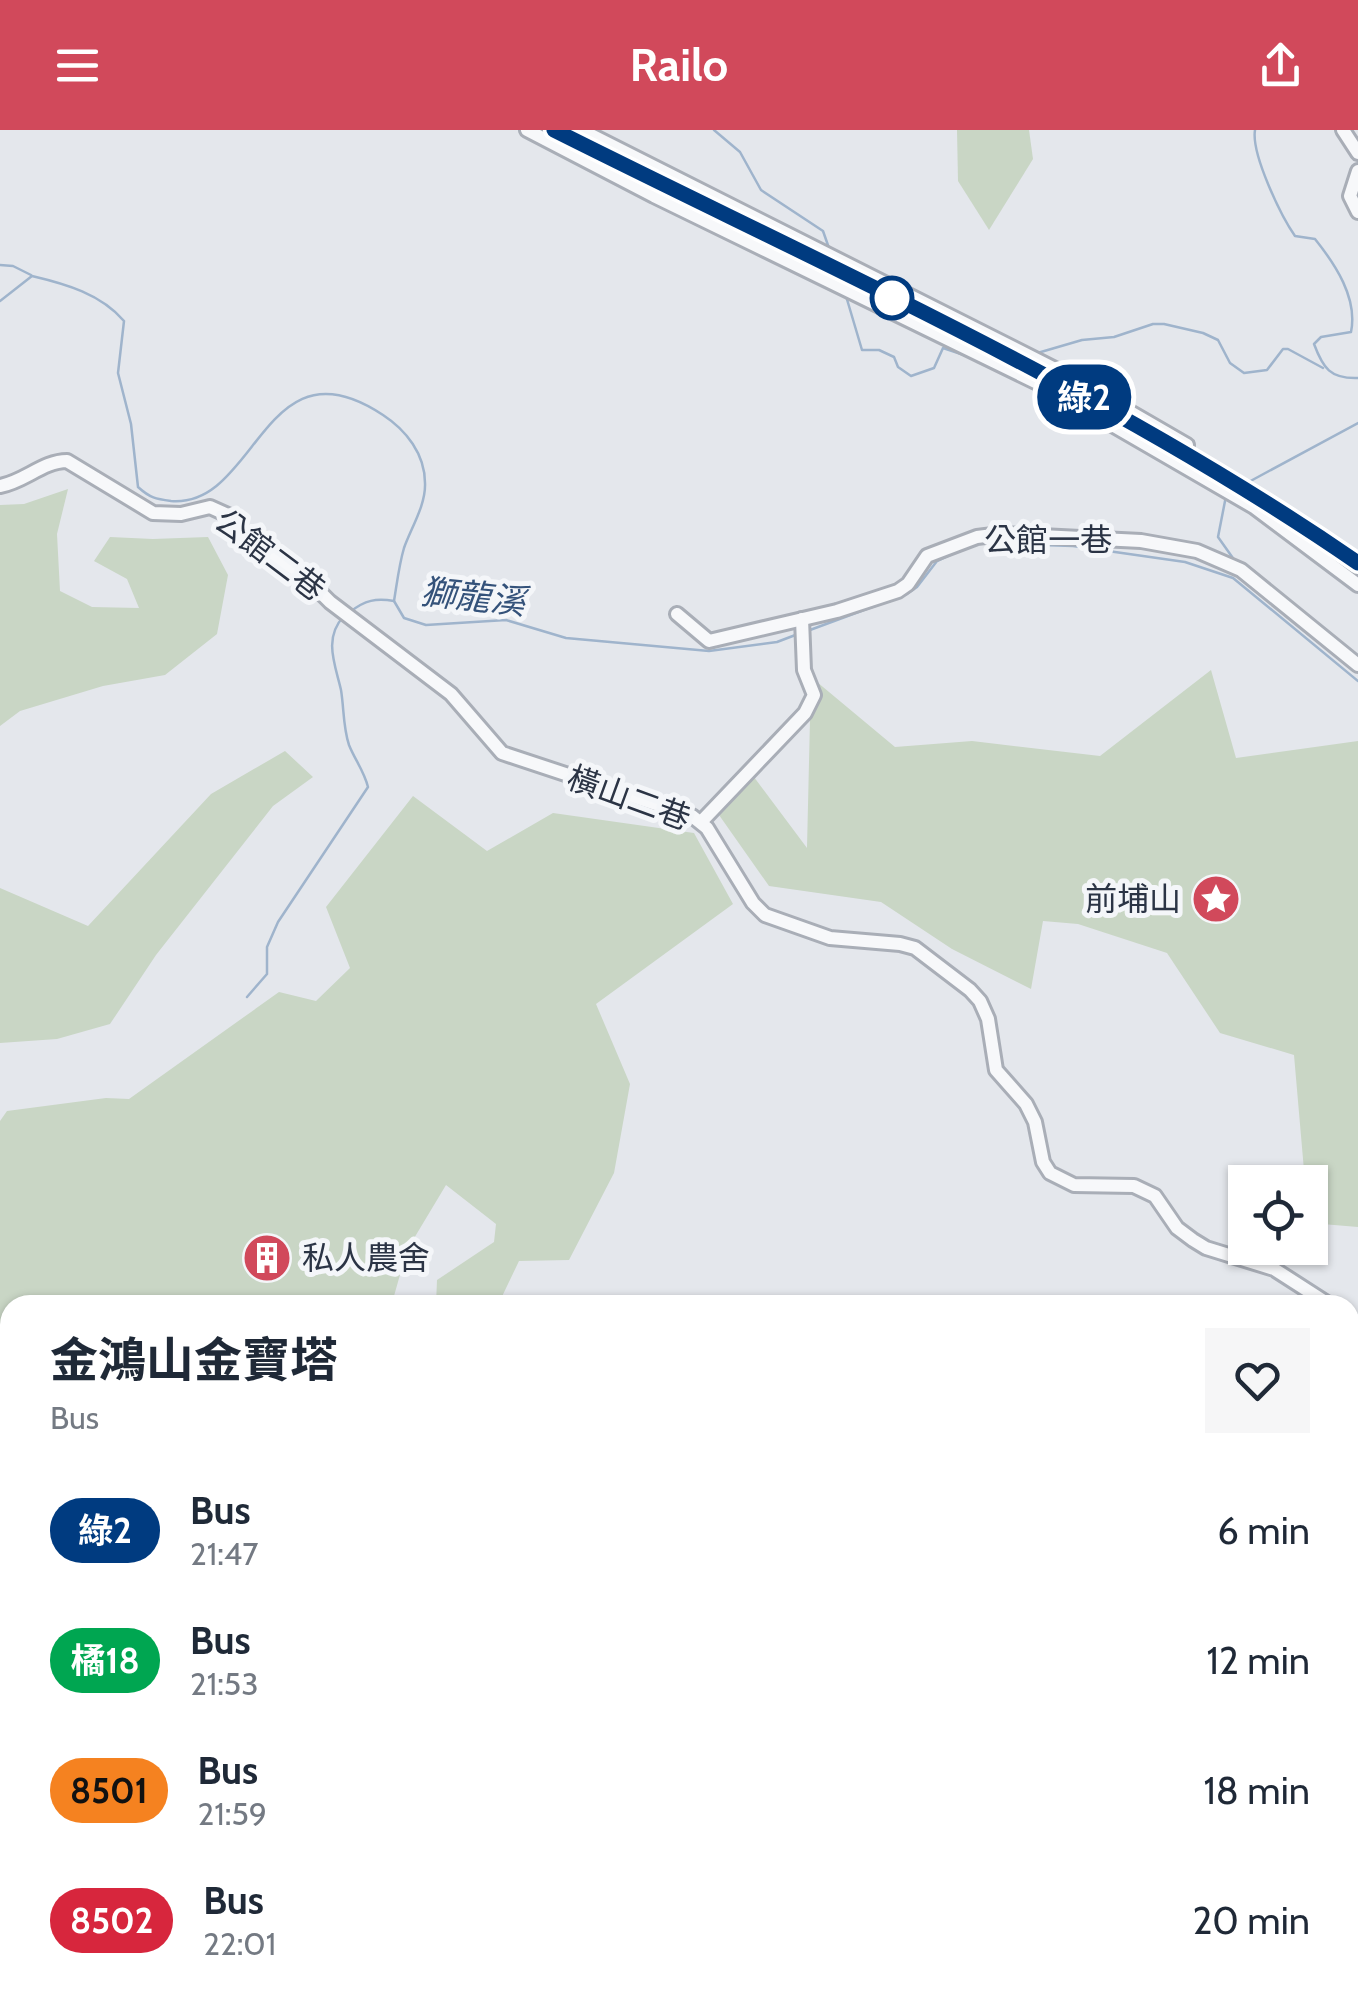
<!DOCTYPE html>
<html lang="en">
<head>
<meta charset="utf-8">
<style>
	body { margin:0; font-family:Cabin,"Noto Sans TC",sans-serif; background:#f6f6f7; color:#1f2937; height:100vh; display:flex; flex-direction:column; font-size:38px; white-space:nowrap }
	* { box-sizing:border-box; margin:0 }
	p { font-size:32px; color:#747a83 }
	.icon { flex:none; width:55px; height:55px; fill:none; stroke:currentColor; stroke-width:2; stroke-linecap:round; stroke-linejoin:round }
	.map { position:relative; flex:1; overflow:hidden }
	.panel { position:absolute; left:0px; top:1165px; width:1360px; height:712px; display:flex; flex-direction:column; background:#fff; border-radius:30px 30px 0 0; box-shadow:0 2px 8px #0004 }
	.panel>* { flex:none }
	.badge { padding:0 20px; border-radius:32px; font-size:35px; line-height:65px }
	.buttons { position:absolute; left:1228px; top:1035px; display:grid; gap:20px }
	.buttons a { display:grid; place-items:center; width:100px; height:100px; border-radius:0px; background:#fff; box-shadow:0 2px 8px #0004; font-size:50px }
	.map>.badge { position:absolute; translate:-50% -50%; box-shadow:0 0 0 5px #fff }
	.round { display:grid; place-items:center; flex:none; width:105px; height:105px; border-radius:0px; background:#f6f6f7 }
	.overview { display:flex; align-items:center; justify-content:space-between; height:170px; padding:0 50px }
	h1 { font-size:48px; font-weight:700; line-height:75px }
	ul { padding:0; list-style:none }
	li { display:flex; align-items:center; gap:30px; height:130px; padding:0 50px }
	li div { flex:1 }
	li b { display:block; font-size:38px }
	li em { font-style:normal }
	li .badge { min-width:110px; font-weight:700; text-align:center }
	header { display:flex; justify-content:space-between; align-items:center; height:130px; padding:0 50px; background:#d1495b; color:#fff; font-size:45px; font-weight:700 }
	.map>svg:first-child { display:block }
</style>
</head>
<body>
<header><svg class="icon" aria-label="menu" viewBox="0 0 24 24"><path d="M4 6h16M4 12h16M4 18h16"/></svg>Railo<svg class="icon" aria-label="share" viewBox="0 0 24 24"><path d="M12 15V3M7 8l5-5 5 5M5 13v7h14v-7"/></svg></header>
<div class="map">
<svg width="1358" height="1877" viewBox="0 0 1358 1877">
	<rect width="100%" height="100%" fill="#e4e7ec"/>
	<g fill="#c9d6c5">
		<path d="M957,0H1029L1033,29L989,100L958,51Z"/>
		<path d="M68,359L57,404L60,461L92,477L139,478L127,449L94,431L110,407L153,409L208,407L228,445L217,504L165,545L103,556L20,581L0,596V375L24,374Z"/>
		<path d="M1211,540L1236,628L1358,611V1097L1310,1093V1052H1305L1294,925L1220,903L1167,823L1078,794L1043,791L1031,859L952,819L881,772L769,756L719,685L745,635L807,718L811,547L895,617L972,611L1100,626Z"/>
		<path d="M285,621L313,647L273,676L156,825L110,894L57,909L0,913V758L88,796L211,664Z"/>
		<path d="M413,666L487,721L553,683L694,703L733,774L596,874L630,954L614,1043L569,1130L519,1131L498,1175H436L437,1150L494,1112L496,1094L446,1055L407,1120L394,1166L380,1175H10V1370L0,1367V991L7,981L106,968L129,969L279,862L316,871L350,838L326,777Z"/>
		<path d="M0,1393L10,1407V1849L0,1857Z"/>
		<path d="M1358,1781V1877H1286L1291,1868H1350V1784Z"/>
		<path d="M298,1868H1209L1206,1877H293Z"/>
	</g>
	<path fill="#9fb4cc" d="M79,1868H121L123,1877H72V1872Z"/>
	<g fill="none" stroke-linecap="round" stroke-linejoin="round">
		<g stroke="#9fb4cc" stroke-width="2.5">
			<path d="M714,0L740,22L761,60L823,101L830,121"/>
			<path d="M1255,0C1251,24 1281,86 1295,106L1315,109C1335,134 1358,168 1351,202L1321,207L1314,214C1323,238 1330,249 1358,248"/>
			<path d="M0,135L13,136L31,145"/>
			<path d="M846,166L862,220H879L894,227L898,237L911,246L934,238L943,218L970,227"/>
			<path d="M0,171L32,146C66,154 101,164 124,191L118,243L131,294L138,357C150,368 156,369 171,371C258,378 263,205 383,285C406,300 425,324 425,353C426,375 411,398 404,418C399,435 397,453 394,471L404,488L426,495L506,490L566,508L709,521L777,512L798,504"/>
			<path d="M1034,224L1082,210L1114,207L1153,194H1164L1203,203L1218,210L1230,233L1244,243L1267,240L1283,219H1288L1323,238"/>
			<path d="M1245,354L1358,293"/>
			<path d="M1226,366L1218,407L1235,431"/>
			<path d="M979,413L1073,416L1185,432L1233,448L1358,551"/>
			<path d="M350,482C365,470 376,468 394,471"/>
			<path d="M810,500L907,464L917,457L937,431L967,417"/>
			<path d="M247,867L267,844V817L278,792L368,657C364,641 355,630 349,615C343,597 344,578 341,560C335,534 323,508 344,486"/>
			<path d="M0,1404L10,1410"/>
			<path d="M1350,1755L1358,1761"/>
			<path d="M229,1877L233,1868"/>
			<path d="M1288,1877L1289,1868"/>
		</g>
		<g stroke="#a9aeb7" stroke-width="18">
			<g id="minor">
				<path d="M527,0L654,66L1052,260L1254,377L1358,455"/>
				<path d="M553,0C825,137 1106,260 1358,433"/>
				<path d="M581,0L1061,242L1187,315"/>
				<path d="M1343,0L1358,23"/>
				<path d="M1358,41L1350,66L1358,82"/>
				<path d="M0,356C24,352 43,331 67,331L153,383L181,384L210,377L230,386L254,413L303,445L330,472L451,564L502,623L692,686L707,698L753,773L765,785L830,808L900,814L915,818L970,860L980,871L988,889L996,940L1026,974L1035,992L1043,1032L1050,1043L1074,1055L1134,1056L1155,1066L1177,1098L1193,1110L1206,1118L1274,1139L1330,1175"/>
				<path d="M677,484L709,511L837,481L898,461L908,454L927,426L977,407L1001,404L1141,411L1197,421L1241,440L1358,535"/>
				<path d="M701,692L805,583L814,565L804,540L802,489"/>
				<path d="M1350,1189L1358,1195"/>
			</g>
		</g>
		<use href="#minor" stroke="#f7f8fa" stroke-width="12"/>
	</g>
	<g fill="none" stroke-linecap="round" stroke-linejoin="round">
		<g stroke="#fff" stroke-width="22">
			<path id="line" d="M554,0C825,136 1107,260 1358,433"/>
		</g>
		<use href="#line" stroke="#003b80" stroke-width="15"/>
	</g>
	<defs>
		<g id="sight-disc" transform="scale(2.5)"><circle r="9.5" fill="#d1495b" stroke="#f4f6f9"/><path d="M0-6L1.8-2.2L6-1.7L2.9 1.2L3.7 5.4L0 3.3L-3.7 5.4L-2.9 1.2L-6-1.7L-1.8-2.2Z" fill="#fff"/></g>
		<g id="building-disc" transform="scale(2.5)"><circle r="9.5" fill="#d1495b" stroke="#f4f6f9"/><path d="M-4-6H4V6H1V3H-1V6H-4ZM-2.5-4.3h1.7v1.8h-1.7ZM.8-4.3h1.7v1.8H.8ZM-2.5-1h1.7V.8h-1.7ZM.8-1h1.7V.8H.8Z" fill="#fff"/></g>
	</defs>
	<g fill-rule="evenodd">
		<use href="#sight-disc" x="1216" y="769"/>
		<use href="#building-disc" x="267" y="1128"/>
	</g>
	<circle fill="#fff" stroke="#003b80" stroke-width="5" cx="892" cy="168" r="20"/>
	<g text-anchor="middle" stroke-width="10" stroke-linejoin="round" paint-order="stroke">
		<g font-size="32" fill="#2b3445" stroke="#f4f6f9">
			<text x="1048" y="421">公館一巷</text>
			<text transform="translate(270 425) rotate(37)" y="11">公館二巷</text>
			<text transform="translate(629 668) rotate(20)" y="11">橫山二巷</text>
		</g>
		<g font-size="32" fill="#2b3445" stroke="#f4f6f9" text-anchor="end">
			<text x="1181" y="780">前埔山</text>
			<text x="302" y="1139" text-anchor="start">私人農舍</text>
		</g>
		<g font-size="35" font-style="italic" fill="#34527a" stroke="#f4f6f9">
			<text transform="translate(473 467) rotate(6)" y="12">獅龍溪</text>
		</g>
	</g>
</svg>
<div class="buttons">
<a><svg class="icon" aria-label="locate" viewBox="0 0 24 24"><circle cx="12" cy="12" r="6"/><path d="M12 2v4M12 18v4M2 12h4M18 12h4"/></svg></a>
</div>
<b class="badge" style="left:1084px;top:267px;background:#003b80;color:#fff">綠2</b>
<section class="panel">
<div class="overview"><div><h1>金鴻山金寶塔</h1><p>Bus</p></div><a class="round"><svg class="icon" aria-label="heart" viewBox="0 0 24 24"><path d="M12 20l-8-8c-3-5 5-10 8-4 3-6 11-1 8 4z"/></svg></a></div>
<ul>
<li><span class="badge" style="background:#003b80;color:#fff">綠2</span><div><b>Bus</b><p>21:47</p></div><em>6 min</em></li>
<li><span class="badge" style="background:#00a651;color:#fff">橘18</span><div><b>Bus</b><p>21:53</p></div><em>12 min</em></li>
<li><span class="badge" style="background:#f58220;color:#111">8501</span><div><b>Bus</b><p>21:59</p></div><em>18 min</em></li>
<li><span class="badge" style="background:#d7263d;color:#fff">8502</span><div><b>Bus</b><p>22:01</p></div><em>20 min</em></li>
</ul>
</section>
</div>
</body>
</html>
